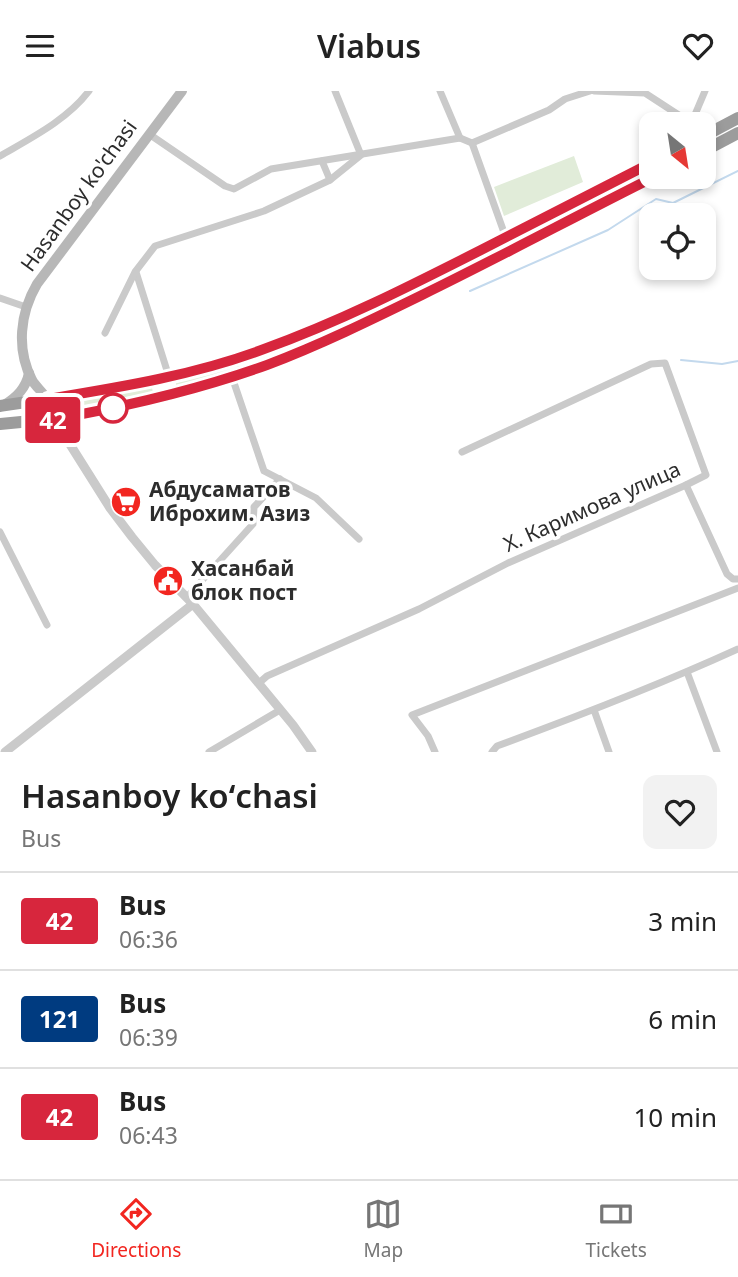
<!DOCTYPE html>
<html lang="en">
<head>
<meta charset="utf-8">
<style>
	body { margin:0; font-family:"Noto Sans",sans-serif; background:#f2f2f2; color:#222; height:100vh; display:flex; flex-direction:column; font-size:26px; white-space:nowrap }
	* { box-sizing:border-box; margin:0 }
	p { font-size:23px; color:#767676 }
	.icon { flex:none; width:38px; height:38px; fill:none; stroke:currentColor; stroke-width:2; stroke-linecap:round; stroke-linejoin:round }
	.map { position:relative; height:661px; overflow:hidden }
	.panel { display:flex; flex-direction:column; background:#fff; flex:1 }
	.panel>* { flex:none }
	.badge { padding:0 14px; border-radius:5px; font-size:24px; line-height:46px }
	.needle { width:46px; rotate:150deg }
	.tools { position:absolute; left:639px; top:21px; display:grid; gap:14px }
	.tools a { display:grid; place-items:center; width:77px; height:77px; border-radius:14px; background:#fff; box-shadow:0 4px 10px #0003; font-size:35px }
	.map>.badge { position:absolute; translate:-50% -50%; box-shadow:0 0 0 4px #fff }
	.round { display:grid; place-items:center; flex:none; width:74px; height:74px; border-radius:14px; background:#f2f2f2 }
	.head { display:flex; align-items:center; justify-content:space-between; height:119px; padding:0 21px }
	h1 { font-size:33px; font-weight:600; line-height:52px }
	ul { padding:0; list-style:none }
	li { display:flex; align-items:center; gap:21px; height:98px; padding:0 21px; border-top:2px solid #e0e0e0 }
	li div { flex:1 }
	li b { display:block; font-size:26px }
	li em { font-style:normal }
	li .badge { min-width:77px; font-weight:700; text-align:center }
	header { display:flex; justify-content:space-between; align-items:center; height:91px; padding:0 21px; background:#fff; font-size:32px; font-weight:600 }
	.dock { display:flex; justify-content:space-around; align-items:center; height:98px; border-top:2px solid #e0e0e0; background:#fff; font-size:19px; color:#767676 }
	.dock a { display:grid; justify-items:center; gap:4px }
	.dock .active { color:#f22620 }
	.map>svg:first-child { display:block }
</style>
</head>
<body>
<header><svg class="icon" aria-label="menu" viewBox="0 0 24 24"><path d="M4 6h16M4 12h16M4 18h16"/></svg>Viabus<svg class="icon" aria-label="heart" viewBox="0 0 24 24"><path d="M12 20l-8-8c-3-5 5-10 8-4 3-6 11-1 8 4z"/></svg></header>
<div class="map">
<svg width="738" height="661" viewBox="0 0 738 661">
	<rect width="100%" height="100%" fill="#fff"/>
	<g fill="#e1ecd9">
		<path d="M574,65L583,91L504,125L494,96Z"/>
		<path d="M651,76V82C539,140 429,201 313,250C269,269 223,282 176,295V292L235,275Z"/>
		<path d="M152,297L153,301L62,318L61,314Z"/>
	</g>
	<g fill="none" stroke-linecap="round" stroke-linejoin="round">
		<g stroke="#c3d9ed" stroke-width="2">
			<path d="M470,200L608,139L656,108L673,112L738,80"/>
			<path d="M681,269L722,273L738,270"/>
		</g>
		<g stroke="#cacaca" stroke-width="7">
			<path d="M440,0L460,47"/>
			<path d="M594,0L645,2L691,32"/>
			<path d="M691,33L705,0"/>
			<path d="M149,43L225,95L234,98L271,78L460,47L472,52L549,19L565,8L590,0"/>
			<path d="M472,52L506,147"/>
			<path d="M0,65C31,47 67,29 89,0"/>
			<path d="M330,89L361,64L335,0"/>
			<path d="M136,181L169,286"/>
			<path d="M0,207L26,216"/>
			<path d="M105,242L135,181L155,155L264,120L330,89L322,70"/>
			<path d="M232,286L264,380L316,407L359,448"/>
			<path d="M686,394L727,483L733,488H738"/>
			<path d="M0,441L47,534"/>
			<path d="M187,506L253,433L254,416L280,388"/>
			<path d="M687,581L717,661"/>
			<path d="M259,592L267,585L419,518L508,472L686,394L706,384L665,272L651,273L462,361"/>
			<path d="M594,619L609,661"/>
			<path d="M209,661L280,619"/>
			<path d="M435,661L428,645L412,624L738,497"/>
			<path d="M492,661L497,655C579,625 659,594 738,558"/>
		</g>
		<g stroke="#cacaca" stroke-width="9">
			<path d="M52,328L66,347L110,417L132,446L155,474L193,513L293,634L312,661"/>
			<path d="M66,347L77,324"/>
			<path d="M5,661L193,513"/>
		</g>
		<g stroke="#b7b7b7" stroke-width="10">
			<path d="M4,314C17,306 26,297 29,282"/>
			<path d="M52,328C50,321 50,312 46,307C42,300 36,296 32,289C16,258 20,222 37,193L182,0"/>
		</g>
		<g stroke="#9c9c9c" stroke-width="12">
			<path d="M704,45L738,27"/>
			<path d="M704,60L738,42"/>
			<path d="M0,315C89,302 179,289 264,259C337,232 407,197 476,162C535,132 593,102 651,72"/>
			<path d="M0,333L52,328L113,317L199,295L269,273L316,254L399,215L654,86"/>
		</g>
	</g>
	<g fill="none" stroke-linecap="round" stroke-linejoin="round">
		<g stroke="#fff" stroke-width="16">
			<path id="line" d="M651,72C594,101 538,130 481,159C410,195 339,231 264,258C195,284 121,296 48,308L52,328L66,347L77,324C141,312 206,296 267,274C320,254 371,229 422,204C500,166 576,125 654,86"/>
		</g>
		<use href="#line" stroke="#d7263d" stroke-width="10"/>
	</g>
	<defs>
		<g id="supermarket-disc" transform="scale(1.575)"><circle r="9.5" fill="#f22620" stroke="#fff"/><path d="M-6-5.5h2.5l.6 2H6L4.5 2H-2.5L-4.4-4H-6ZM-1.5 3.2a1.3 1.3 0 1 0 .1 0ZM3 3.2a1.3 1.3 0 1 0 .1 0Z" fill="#fff"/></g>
		<g id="civic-disc" transform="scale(1.575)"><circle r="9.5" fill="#f22620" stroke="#fff"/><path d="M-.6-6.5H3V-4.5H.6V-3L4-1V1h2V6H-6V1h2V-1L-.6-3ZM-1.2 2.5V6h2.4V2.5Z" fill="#fff"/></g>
	</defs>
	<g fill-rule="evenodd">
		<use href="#supermarket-disc" x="126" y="411"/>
		<use href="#civic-disc" x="168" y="490"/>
	</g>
	<circle fill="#fff" stroke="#d7263d" stroke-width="3.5" cx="113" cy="317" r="14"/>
	<g text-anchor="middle" stroke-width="7" stroke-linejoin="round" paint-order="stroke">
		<g font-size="21" fill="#2d2d2d" stroke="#fff">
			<text transform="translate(79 105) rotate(-54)" y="7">Hasanboy ko'chasi</text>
			<text transform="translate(592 416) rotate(-24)" y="7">Х. Каримова улица</text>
		</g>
		<g font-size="21" font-weight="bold" fill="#2d2d2d" stroke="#fff" text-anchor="start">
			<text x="149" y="406">Абдусаматов<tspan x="149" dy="24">Иброхим. Азиз</tspan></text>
			<text x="191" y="485">Хасанбай<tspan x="191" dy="24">блок пост</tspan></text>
		</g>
	</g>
</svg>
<div class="tools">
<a><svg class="needle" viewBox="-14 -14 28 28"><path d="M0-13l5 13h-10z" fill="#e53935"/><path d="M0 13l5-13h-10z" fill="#767676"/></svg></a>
<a><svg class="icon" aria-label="locate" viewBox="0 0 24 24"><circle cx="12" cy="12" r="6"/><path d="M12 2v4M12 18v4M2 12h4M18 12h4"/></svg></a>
</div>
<b class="badge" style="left:53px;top:329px;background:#d7263d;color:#fff">42</b>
</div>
<section class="panel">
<div class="head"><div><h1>Hasanboy koʻchasi</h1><p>Bus</p></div><a class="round"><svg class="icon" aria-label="heart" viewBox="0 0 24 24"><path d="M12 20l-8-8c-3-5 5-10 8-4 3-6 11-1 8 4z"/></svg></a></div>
<ul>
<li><span class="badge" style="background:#d7263d;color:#fff">42</span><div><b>Bus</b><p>06:36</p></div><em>3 min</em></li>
<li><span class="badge" style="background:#003b80;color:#fff">121</span><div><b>Bus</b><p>06:39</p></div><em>6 min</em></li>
<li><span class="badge" style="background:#d7263d;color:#fff">42</span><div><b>Bus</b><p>06:43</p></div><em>10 min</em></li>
</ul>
</section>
<nav class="dock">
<a class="active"><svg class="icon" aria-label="directions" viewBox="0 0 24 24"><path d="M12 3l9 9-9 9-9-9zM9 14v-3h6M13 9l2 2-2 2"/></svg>Directions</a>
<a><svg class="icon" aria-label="map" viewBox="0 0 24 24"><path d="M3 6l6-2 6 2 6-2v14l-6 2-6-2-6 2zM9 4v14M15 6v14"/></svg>Map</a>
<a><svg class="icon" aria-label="tickets" viewBox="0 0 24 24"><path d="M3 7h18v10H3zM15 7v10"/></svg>Tickets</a>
</nav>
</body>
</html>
